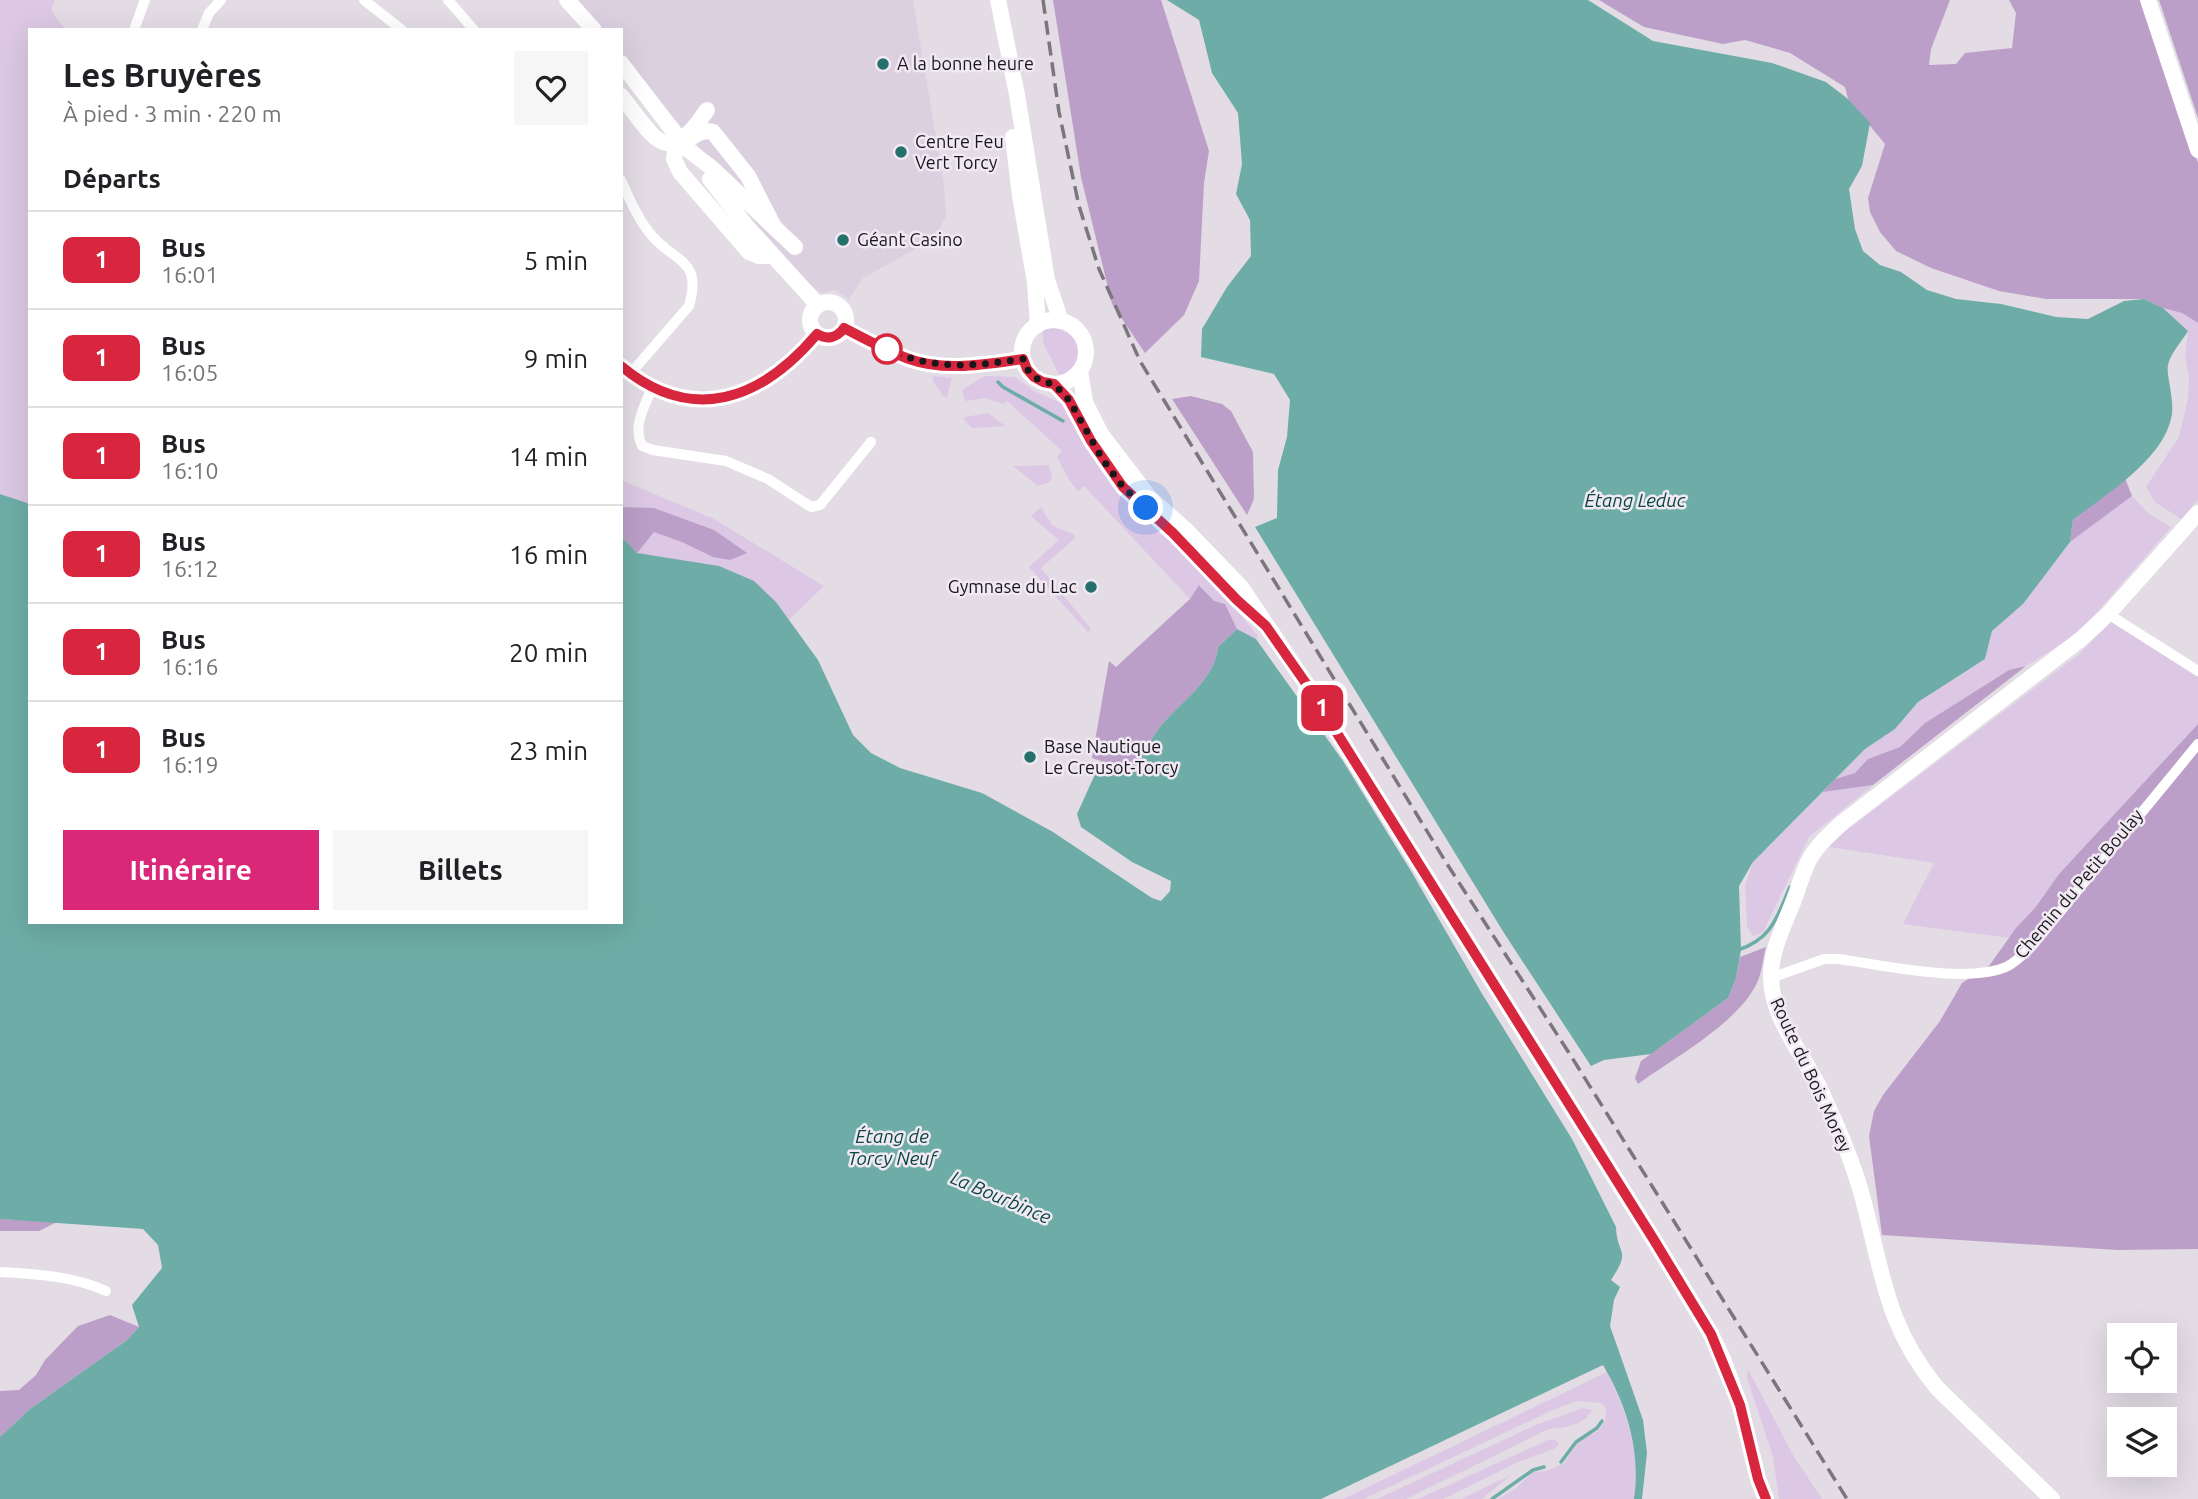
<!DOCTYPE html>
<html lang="fr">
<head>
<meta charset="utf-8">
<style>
	body { margin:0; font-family:Ubuntu,sans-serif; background:#f6f6f6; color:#202124; height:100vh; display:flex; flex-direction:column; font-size:26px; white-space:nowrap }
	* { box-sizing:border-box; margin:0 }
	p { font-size:23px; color:#757577 }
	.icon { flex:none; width:38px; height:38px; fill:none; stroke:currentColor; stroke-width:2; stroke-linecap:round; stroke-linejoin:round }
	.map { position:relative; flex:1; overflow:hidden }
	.drawer { position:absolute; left:28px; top:28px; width:595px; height:896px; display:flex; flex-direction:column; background:#fff; border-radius:0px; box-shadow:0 7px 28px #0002 }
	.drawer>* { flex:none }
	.badge { padding:0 14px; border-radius:10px; font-size:24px; line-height:46px }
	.buttons { position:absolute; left:2107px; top:1323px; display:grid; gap:14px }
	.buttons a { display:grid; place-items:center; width:70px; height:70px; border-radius:0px; background:#fff; box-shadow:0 7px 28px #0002; font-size:35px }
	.you { position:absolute; width:35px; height:35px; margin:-18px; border:5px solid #fff; border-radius:50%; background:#1a73e8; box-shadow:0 0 0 10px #1a73e833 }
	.map>.badge { position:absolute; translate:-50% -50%; box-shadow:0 0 0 4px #fff }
	h2 { padding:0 35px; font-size:26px; line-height:63px }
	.round { display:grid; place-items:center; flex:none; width:74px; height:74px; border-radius:0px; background:#f6f6f6 }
	.summary { display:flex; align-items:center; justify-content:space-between; height:119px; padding:0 35px }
	h1 { font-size:33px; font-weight:700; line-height:52px }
	.primary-button { display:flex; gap:14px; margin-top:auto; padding:14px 35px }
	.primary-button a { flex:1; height:80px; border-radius:0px; background:#db2777; color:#fff; font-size:28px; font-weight:700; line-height:80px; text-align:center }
	.primary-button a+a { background:#f6f6f6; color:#202124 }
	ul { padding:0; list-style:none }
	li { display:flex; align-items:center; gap:21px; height:98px; padding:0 35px; border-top:2px solid #e0e0e0 }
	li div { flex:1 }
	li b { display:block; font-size:26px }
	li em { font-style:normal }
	li .badge { min-width:77px; font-weight:700; text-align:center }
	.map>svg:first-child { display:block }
</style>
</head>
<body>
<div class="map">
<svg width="2198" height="1499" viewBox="0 0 2198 1499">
	<rect width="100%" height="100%" fill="#e3dce5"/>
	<path fill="#dbd0e0" d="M574,0H913L944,185L946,216L938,232L921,246L863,278L849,299L835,290L822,293L812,286L742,208L724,176L621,56V30H599Z"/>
	<g fill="#dcc8e4">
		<path d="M0,0H55L51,10L64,28V30H30V504L0,494Z"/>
		<path d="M2163,308L2182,313L2198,323V500L2181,519L2155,502L2146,487L2179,437L2188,398L2189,378L2185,356L2188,331Z"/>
		<path d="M1050,328C1081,329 1089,363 1061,378L1044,345L1042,330Z"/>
		<path d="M933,376L952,378L947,397H944L933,381Z"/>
		<path d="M984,376L1015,377L1034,391L1063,404L1094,460L1111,485L1220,590L1258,636L1256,639L1237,629L1225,605L1214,601L1200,585L1190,599L1084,486L1078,491L1069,480L1057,457L1062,451L1007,401L1004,404L985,398L965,401L962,390Z"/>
		<path d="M988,413L1005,426L972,428L963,419L965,417Z"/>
		<path d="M1049,465L1052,475L1050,482L1038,486L1013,466Z"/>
		<path d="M621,480L714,519L824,586L789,620L776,602L637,553L621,536Z"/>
		<path d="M2132,496L2149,514L2171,527L2092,618L2075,635L2026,666L2009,670L1925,723L1900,747L1868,759L1855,773L1835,779L1865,749L1895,729L1918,702L1985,659L1992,631L2023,604L2070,542Z"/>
		<path d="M1041,507L1052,525L1074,535L1075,538L1041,568L1091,629L1088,632L1029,567L1059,540L1031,516Z"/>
		<path d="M2112,621L2198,677V724L2059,874L2035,908L2010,938L1903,924L1934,863L1829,847L1842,834L2078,655Z"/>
		<path d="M1873,785L1809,837L1763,932L1753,936L1747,926L1745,885L1753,862L1823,792Z"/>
		<path d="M1748,1369L1793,1455L1822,1499H1779L1773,1457L1747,1378Z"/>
		<path d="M1607,1372C1627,1413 1641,1453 1634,1499H1498L1515,1489L1533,1472L1547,1471L1564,1463L1579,1441L1598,1431L1605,1421L1606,1408L1601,1403L1577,1401L1553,1410L1364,1499H1343Z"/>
		<path d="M1583,1408L1592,1410C1584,1426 1566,1427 1549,1429L1406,1499H1377L1538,1424Z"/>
		<path d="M1548,1440H1556L1559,1444L1554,1449L1516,1463L1443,1499H1418Z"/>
		<path d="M1511,1475L1482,1499H1462L1467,1496Z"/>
	</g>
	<g fill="#bc9fc8">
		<path d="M1053,0H1161L1209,151L1204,183L1199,281L1184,315L1145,353L1112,304L1081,177Z"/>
		<path d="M1599,0H1950L1931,49L1929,65L1956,64L1965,53L2012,48L2016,13L2009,0H2144L2198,163V323L2182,313L2163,308L2144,299H2046L1999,291L1931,268L1896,251L1880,232L1870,212L1868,198L1885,144L1848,99L1845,87L1790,53L1745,40L1723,44L1644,27Z"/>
		<path d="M2159,0H2198V118Z"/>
		<path d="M1191,396L1222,404L1231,411L1253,452L1254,499L1247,515L1172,399Z"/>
		<path d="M2125,478L2132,496L2070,542L2073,520Z"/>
		<path d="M621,507L654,508L714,530L747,553L730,560L713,557L682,542L654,532L637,553L621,536Z"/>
		<path d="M1199,585L1214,601L1225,604L1237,629L1218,647C1215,683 1174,705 1155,734C1147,746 1141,760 1134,772L1092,758L1109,661L1116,667L1190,599Z"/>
		<path d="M2026,666L1873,785L1823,792L1835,779L1855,773L1868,759L1900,747L1925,723L2009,670Z"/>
		<path d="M2198,724V1249L2117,1250L1882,1235L1869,1136L1874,1111L1883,1095L1940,1021L1962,983L1989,966L2016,928L2035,908L2059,874Z"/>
		<path d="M1766,947C1763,958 1762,973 1757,983C1738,1023 1674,1058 1638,1084L1635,1078L1641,1061L1728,998L1736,978L1740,957Z"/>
		<path d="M0,1219L57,1222L39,1231H0Z"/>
		<path d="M110,1315L139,1327L127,1340L30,1409L0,1437V1391L19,1390L36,1375L45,1360L78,1326Z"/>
	</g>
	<g fill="#6eada7">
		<path d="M1167,0H1588L1653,41L1772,63L1826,82L1848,99L1870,123L1862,166L1849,189L1855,229L1863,251L1880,265L1901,272L1927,290L1956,299L2001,304L2056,317L2088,319L2124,301L2144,299L2163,308L2188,331C2182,341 2170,354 2168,365C2166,375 2174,397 2172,414C2165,459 2107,493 2073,520L2070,542L2023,604L1992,631L1985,659L1918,702L1895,729L1865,749L1753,862L1739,886L1741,950L1736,978L1728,998L1651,1054L1604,1060L1591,1066L1504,933L1255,527L1277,518L1278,470L1287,437L1290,400L1274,374L1201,357L1202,329L1227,287L1251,256L1250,220L1236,194L1242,164L1238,113L1212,73L1199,20Z"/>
		<path d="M0,494L30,504V922H621V536L637,553L719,566L754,581L776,602L818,660L853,735L871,753L900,768L982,793L1053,832L1152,898L1161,901L1170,891L1171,881L1132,862L1081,827L1077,814L1101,761L1134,772C1141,759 1147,746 1155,734C1174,705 1215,683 1218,647L1237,629L1256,639L1343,761L1411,871L1481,992L1572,1139L1616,1227C1617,1256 1632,1248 1611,1280L1620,1287L1614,1300L1610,1326L1643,1420L1647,1453L1642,1499H1634C1641,1451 1627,1406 1603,1365L1321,1499H0V1437L30,1409L127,1340L139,1327L132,1305L162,1268L158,1245L143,1229L0,1219Z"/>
	</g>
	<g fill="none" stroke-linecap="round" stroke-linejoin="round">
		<g stroke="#6eada7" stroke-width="3.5">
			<path d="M998,382L1003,387L1063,421"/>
			<path d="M1738,950C1772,939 1777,917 1790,887"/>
			<path d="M1561,1462L1576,1442L1597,1428L1602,1421"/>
			<path d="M1492,1499L1533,1470L1544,1467"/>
		</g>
		<g stroke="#fff" stroke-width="10">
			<path d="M364,0L402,30"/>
			<path d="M448,0L474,30"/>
			<path d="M134,30L145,0"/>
			<path d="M202,30L209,13L221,0"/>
			<path d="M621,180C630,200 638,220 653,237C678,264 702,260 689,306L630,374"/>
			<path d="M621,366C692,424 763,399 817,334"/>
			<path d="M652,387C645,407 632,425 642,446L653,450L726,461L768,479L811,507L820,505L871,442"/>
			<path d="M2108,614L2198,671"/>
			<path d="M1771,978L1824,959H1839C1883,965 1966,984 2006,967C2015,963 2024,954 2031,947L2198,744"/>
			<path d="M0,1272C36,1274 73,1276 106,1291"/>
		</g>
		<g stroke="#fff" stroke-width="16">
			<path d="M567,0L594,30"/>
			<path d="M998,0L1017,95L1047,280L1061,321"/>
			<path d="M2148,0L2198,150"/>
			<path d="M621,63L687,149L712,168L795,247"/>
			<path d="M621,96C653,134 665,173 707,110"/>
			<path d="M1013,137L1020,196L1035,282L1038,325"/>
			<path d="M710,179L747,227L818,305"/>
			<path d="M773,256H759L749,252L680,172L674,159L675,152C685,142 699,128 713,132L748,176L774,227"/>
			<circle cx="828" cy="320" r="18"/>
			<circle cx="1054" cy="352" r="32"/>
			<path d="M844,328C865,339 887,351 909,359C945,372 986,364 1023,359"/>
			<path d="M1080,371L1085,402L1101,434L1150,498L1187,531L1241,587L1305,682L1654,1240L1711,1334L1723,1359L1740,1405L1758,1479L1766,1499"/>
			<path d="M1054,384L1069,400L1091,441L1123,487L1173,533L1249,611"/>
			<path d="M2052,1499L1937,1388C1887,1327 1883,1276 1864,1203C1854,1163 1837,1126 1820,1089C1803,1054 1772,1019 1771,978C1770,950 1786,922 1795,897C1799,885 1803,873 1808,862C1816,846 1830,834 1843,822L2081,639L2108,614L2198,513"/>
		</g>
		<path stroke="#7b767c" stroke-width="3.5" stroke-dasharray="14 7" stroke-linecap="butt" d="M1043,0L1059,112L1079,206L1099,269L1140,361L1447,864L1571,1056L1847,1499"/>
	</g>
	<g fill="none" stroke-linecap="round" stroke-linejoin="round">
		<g stroke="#fff" stroke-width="16">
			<path id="line" d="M621,366C693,426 762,399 817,334C827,340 837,338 844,328C865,339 887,351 909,359C945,372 986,364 1023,359L1027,369L1034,377L1043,382L1054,384L1069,400L1091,441L1123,487L1173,533L1237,600L1266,626L1305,682L1654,1240L1711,1334L1740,1405L1758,1479L1766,1499"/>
		</g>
		<use href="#line" stroke="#d7263d" stroke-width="10"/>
		<path stroke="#1a171b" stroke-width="7" stroke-dasharray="0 12.6" d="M887,349C935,371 972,366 1023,359L1027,369L1034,377L1043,382L1054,384L1069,400L1103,460L1123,487L1146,508"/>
	</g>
	<g fill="#26706b" stroke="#f0e9f3" stroke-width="2.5">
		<circle cx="883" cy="64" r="7"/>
		<circle cx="901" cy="152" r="7"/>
		<circle cx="843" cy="240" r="7"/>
		<circle cx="1091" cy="587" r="7"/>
		<circle cx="1030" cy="757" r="7"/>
	</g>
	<circle fill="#fff" stroke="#d7263d" stroke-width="3.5" cx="887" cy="349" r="14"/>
	<g text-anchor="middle" stroke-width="5" stroke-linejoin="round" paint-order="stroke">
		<g font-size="18" fill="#1a171b" stroke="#f0e9f3" text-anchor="start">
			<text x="897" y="70">A la bonne heure</text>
			<text x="915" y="148">Centre Feu<tspan x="915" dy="21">Vert Torcy</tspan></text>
			<text x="857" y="246">Géant Casino</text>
			<text x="1077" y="593" text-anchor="end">Gymnase du Lac</text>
			<text x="1044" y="753">Base Nautique<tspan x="1044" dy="21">Le Creusot-Torcy</tspan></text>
		</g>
		<g font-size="18" fill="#1a171b" stroke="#f0e9f3">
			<text transform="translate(2079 884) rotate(-50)" y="6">Chemin du Petit Boulay</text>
			<text transform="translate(1811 1075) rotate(65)" y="6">Route du Bois Morey</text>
		</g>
		<g font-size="19" font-style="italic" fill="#094541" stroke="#f0e9f3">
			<text x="1635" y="507">Étang Leduc</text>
			<text x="892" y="1143">Étang de<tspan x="892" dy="22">Torcy Neuf</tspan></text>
			<text transform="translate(1001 1197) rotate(23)" y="7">La Bourbince</text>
		</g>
	</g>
</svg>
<div class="buttons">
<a><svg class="icon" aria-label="locate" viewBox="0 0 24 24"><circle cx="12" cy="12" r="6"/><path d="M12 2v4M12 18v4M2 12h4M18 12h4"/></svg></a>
<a><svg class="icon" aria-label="layers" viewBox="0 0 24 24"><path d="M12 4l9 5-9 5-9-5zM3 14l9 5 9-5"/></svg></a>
</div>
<div class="you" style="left:1146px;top:508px"></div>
<b class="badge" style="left:1322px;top:708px;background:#d7263d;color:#fff">1</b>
<section class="drawer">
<div class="summary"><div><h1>Les Bruyères</h1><p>À pied · 3 min · 220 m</p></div><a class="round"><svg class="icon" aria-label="heart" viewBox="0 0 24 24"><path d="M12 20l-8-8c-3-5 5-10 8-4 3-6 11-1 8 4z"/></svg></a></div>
<h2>Départs</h2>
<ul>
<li><span class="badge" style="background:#d7263d;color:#fff">1</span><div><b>Bus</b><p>16:01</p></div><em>5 min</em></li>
<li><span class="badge" style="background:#d7263d;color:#fff">1</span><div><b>Bus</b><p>16:05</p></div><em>9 min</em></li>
<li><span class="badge" style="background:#d7263d;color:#fff">1</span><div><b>Bus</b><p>16:10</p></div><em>14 min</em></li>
<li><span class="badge" style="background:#d7263d;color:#fff">1</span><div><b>Bus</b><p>16:12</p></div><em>16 min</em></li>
<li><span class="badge" style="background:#d7263d;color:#fff">1</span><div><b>Bus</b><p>16:16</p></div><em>20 min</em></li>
<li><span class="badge" style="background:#d7263d;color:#fff">1</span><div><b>Bus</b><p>16:19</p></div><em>23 min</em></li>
</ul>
<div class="primary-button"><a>Itinéraire</a><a>Billets</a></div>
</section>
</div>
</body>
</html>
